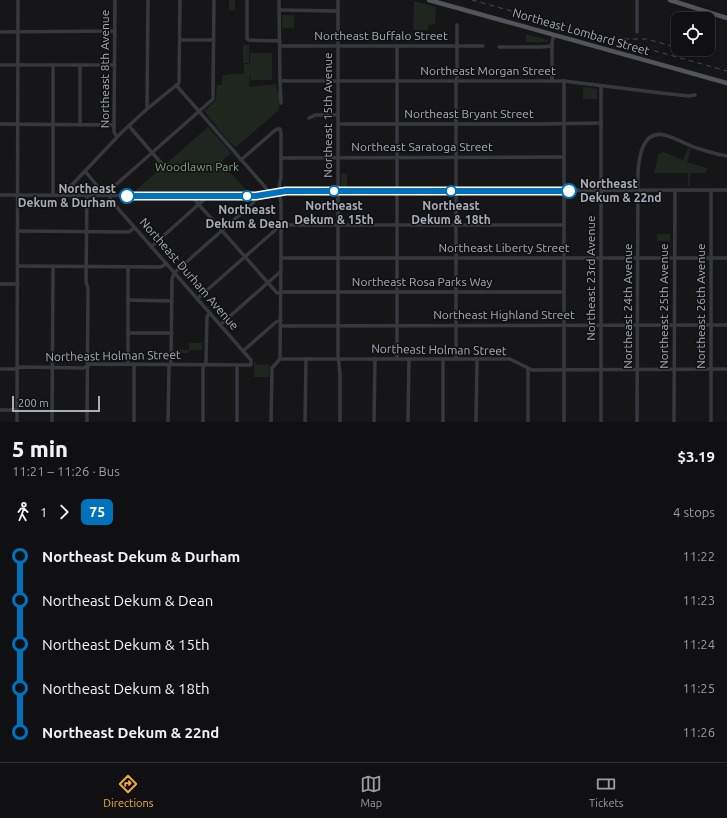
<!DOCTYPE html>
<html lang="en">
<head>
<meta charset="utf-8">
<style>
	body { margin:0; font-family:Ubuntu,sans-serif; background:#19191b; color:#f1f3f6; height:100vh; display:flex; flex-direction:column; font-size:15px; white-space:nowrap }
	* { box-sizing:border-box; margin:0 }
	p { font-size:13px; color:#9c9d9f }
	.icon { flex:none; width:22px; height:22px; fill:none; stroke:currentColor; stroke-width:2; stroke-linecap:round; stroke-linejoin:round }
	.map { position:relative; height:422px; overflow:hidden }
	.details { display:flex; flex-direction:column; background:#101012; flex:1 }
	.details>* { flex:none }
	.badge { padding:0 8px; border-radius:6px; font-size:14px; line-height:26px }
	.buttons { position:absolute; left:671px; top:12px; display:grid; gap:8px }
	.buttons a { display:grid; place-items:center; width:44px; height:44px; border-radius:8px; background:#101012; box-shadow:0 2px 10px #0003,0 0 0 1px #303032; font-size:20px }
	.scale { position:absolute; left:12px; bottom:10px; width:88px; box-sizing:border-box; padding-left:4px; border:2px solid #a8adb8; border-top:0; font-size:11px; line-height:14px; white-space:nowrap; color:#a8adb8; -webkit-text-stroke:3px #111113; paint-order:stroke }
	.map>.badge { position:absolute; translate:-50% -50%; box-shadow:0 0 0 2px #fff }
	.legs { display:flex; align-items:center; gap:6px; height:44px; padding:0 12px; font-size:13px }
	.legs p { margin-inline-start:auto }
	.head { display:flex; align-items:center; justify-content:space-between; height:68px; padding:0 12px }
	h1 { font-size:22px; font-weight:800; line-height:30px }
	ul { padding:0 12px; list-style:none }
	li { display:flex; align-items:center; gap:14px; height:44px; font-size:15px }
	li i { display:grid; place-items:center; width:6px; height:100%; margin:0 5px; background:currentColor }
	li i::after { content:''; width:10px; height:10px; margin:-5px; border:3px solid; border-radius:50%; background:#101012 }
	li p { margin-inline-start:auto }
	li:first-child i { background:linear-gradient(#0000 50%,currentColor 0) }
	li:last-child i { background:linear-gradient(currentColor 50%,#0000 0) }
	.dock { display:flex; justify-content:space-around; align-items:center; height:56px; border-top:1px solid #303032; background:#101012; font-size:11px; color:#9c9d9f }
	.dock a { display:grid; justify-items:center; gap:2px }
	.dock .on { color:#f2b134 }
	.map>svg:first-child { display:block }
</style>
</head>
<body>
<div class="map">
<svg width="727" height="422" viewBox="0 0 727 422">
	<rect width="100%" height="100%" fill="#161618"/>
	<g fill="#1e261f">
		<rect x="229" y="0" width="6" height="10"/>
		<path d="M414,1L436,7L435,24L428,25V30H413Z"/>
		<rect x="282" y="15" width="12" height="13"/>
		<path d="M526,34L548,40V42H526Z"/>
		<rect x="243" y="45" width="6" height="18"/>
		<path d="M250,53H272V80H251L250,73L249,87L276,84L277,90L279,93V110L236,147L229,142L204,111L216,100L217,85H222V75H229V74H244V64H250Z"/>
		<path d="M583,87L597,89V99H583Z"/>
		<path d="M208,127L231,153L221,162L247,191H135Z"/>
		<path d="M688,148L691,149L687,162L707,168L706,173H690V186H688V173H654L659,153L664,152L683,160Z"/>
		<rect x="341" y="174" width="6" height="13"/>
		<rect x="657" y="234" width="13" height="7"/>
		<path d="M189,343H202V350H189V353H175V350H189Z"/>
		<path d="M254,362H256V364L270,365L269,377H254Z"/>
	</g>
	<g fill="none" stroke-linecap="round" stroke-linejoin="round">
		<g stroke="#37383d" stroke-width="3.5">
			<path d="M115,0L114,125V132L117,137"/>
			<path d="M247,0V39L249,40L280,41"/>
			<path d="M279,0L280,81L281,103"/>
			<path d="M338,0V355L340,374V422"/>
			<path d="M279,10L338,11"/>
			<path d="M0,32L115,31"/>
			<path d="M637,32V0"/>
			<path d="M180,40H214"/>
			<path d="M280,46H483"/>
			<path d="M397,46V359"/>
			<path d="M499,47H540L552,46"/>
			<path d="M0,65H115"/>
			<path d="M280,81H564L661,93L689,96L695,95"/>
			<path d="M552,81V42L554,35"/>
			<path d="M176,85L266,188L269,194"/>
			<path d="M147,109L148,0"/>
			<path d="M309,118L315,115H338"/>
			<path d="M0,124L114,125"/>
			<path d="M338,124H543L601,123"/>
			<path d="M80,125V65"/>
			<path d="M129,126L162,164"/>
			<path d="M281,158L564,157"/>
			<path d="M241,160L273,132L277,129H280L281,133V177L279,188L281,204V255L280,359"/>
			<path d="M85,171L99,188L100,195"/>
			<path d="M0,195L249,196L262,195L286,191L727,190"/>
			<path d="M53,195V65"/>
			<path d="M67,195L68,189L122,132L147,109L179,83L180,0"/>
			<path d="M87,195L86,282L88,288L87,422"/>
			<path d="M192,196L194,199L277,293L283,292H564"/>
			<path d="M18,231L129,232L134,228"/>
			<path d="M151,247L208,196"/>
			<path d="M281,258H727"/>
			<path d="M18,266L160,267L163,266L166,263"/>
			<path d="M0,284H18"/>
			<path d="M197,299L281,225H564"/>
			<path d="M128,300L172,301"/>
			<path d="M220,325L280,272"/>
			<path d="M281,326L727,325"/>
			<path d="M128,333H172"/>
			<path d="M243,351L276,322L281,320"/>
			<path d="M456,359V84L457,77V25"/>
			<path d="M128,364V267"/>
			<path d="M0,369H14L21,367L83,368L91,364L251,365V360L243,351L114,204L110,198V191L112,188L213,99V91L214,0"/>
			<path d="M0,410H17"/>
			<path d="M17,422L18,0"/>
			<path d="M52,422L53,266"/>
			<path d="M134,422V364"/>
			<path d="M168,422L169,367L171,362L172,279L174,273L253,203L256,196"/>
			<path d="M203,422V368L206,362L207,317L208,315L210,313"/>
			<path d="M237,422V366"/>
			<path d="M271,422L272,368L280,359H510L532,370L727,369"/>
			<path d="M305,422L306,359"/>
			<path d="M374,422L375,359"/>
			<path d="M408,422L409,359"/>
			<path d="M443,422V359"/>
			<path d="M476,422L477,359"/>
			<path d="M528,422V369"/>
			<path d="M564,422V81"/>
			<path d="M601,422V86"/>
			<path d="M637,422L638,172C639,156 643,130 664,135C673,137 682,142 691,146C702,150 715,154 727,156"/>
			<path d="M674,422L675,191"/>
			<path d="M711,422V191"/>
		</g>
		<g stroke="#53555c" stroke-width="4.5">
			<path d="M429,0L727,83"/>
			<path d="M670,0L727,18"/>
		</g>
		<g stroke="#4a4c52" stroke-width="1" stroke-dasharray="5 4" stroke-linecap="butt">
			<path d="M472,0L727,71"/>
			<path d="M624,39H647L678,48"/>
			<path d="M682,49L708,56"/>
		</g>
	</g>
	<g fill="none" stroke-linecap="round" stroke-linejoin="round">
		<g stroke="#fff" stroke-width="9">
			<path id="line-1" d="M127,196H256L286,191H569"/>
		</g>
		<use href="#line-1" stroke="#0072bc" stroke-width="6"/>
	</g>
	<g fill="#fff" stroke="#0072bc" stroke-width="2">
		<circle cx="334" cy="191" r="5"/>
		<circle cx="451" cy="191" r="5"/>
		<circle cx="569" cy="191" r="7"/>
		<circle cx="127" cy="196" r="7"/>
		<circle cx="247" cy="196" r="5"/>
	</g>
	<g text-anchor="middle" stroke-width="3" stroke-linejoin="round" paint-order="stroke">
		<g font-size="12" fill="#a8adb8" stroke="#111113">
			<text transform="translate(581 32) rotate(16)" y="4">Northeast Lombard Street</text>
			<text x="381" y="40">Northeast Buffalo Street</text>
			<text transform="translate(105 69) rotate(-90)" y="4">Northeast 8th Avenue</text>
			<text x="488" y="75">Northeast Morgan Street</text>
			<text x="469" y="118">Northeast Bryant Street</text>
			<text transform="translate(328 115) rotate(-90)" y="4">Northeast 15th Avenue</text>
			<text x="422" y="151">Northeast Saratoga Street</text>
			<text x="504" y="252">Northeast Liberty Street</text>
			<text transform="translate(189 274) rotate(49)" y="4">Northeast Durham Avenue</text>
			<text transform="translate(591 278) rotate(-90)" y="4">Northeast 23rd Avenue</text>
			<text x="422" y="286">Northeast Rosa Parks Way</text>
			<text transform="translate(628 306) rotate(-90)" y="4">Northeast 24th Avenue</text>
			<text transform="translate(664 306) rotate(-90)" y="4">Northeast 25th Avenue</text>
			<text transform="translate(701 306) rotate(-90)" y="4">Northeast 26th Avenue</text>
			<text x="504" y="319">Northeast Highland Street</text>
			<text transform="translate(439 350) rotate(1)" y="4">Northeast Holman Street</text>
			<text transform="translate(113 356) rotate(-1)" y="4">Northeast Holman Street</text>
		</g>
		<g font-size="12" fill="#7fa381" stroke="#111113">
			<text x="197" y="171">Woodlawn Park</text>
		</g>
		<g font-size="12" font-weight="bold" fill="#a8adb8" stroke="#111113">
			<text x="580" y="188" text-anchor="start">Northeast<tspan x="580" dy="14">Dekum &amp; 22nd</tspan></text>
			<text x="116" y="193" text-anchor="end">Northeast<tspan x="116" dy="14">Dekum &amp; Durham</tspan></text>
			<text x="334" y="210">Northeast<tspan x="334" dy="14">Dekum &amp; 15th</tspan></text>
			<text x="451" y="210">Northeast<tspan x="451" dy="14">Dekum &amp; 18th</tspan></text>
			<text x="247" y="214">Northeast<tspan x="247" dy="14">Dekum &amp; Dean</tspan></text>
		</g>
	</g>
</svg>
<div class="buttons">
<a><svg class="icon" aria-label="locate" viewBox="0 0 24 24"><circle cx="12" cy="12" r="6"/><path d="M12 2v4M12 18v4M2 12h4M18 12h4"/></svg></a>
</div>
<div class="scale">200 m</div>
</div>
<section class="details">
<div class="head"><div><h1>5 min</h1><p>11:21 – 11:26 · Bus</p></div><b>$3.19</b></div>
<div class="legs"><svg class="icon" aria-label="walk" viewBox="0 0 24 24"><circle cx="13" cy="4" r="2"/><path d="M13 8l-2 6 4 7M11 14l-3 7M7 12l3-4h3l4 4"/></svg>1<svg class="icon" aria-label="forward" viewBox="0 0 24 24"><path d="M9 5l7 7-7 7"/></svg><b class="badge" style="background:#0072bc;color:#fff">75</b><p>4 stops</p></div>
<ul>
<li><i style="color:#0072bc"></i><b>Northeast Dekum &amp; Durham</b><p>11:22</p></li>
<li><i style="color:#0072bc"></i><span>Northeast Dekum &amp; Dean</span><p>11:23</p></li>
<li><i style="color:#0072bc"></i><span>Northeast Dekum &amp; 15th</span><p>11:24</p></li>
<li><i style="color:#0072bc"></i><span>Northeast Dekum &amp; 18th</span><p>11:25</p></li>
<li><i style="color:#0072bc"></i><b>Northeast Dekum &amp; 22nd</b><p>11:26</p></li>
</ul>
</section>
<nav class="dock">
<a class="on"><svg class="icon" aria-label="directions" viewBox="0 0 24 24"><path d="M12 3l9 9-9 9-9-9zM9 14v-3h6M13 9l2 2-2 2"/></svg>Directions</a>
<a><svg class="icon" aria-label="map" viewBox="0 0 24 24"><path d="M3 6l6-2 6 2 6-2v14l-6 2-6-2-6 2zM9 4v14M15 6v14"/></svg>Map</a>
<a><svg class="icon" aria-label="tickets" viewBox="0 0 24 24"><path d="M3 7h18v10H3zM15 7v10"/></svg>Tickets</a>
</nav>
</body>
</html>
